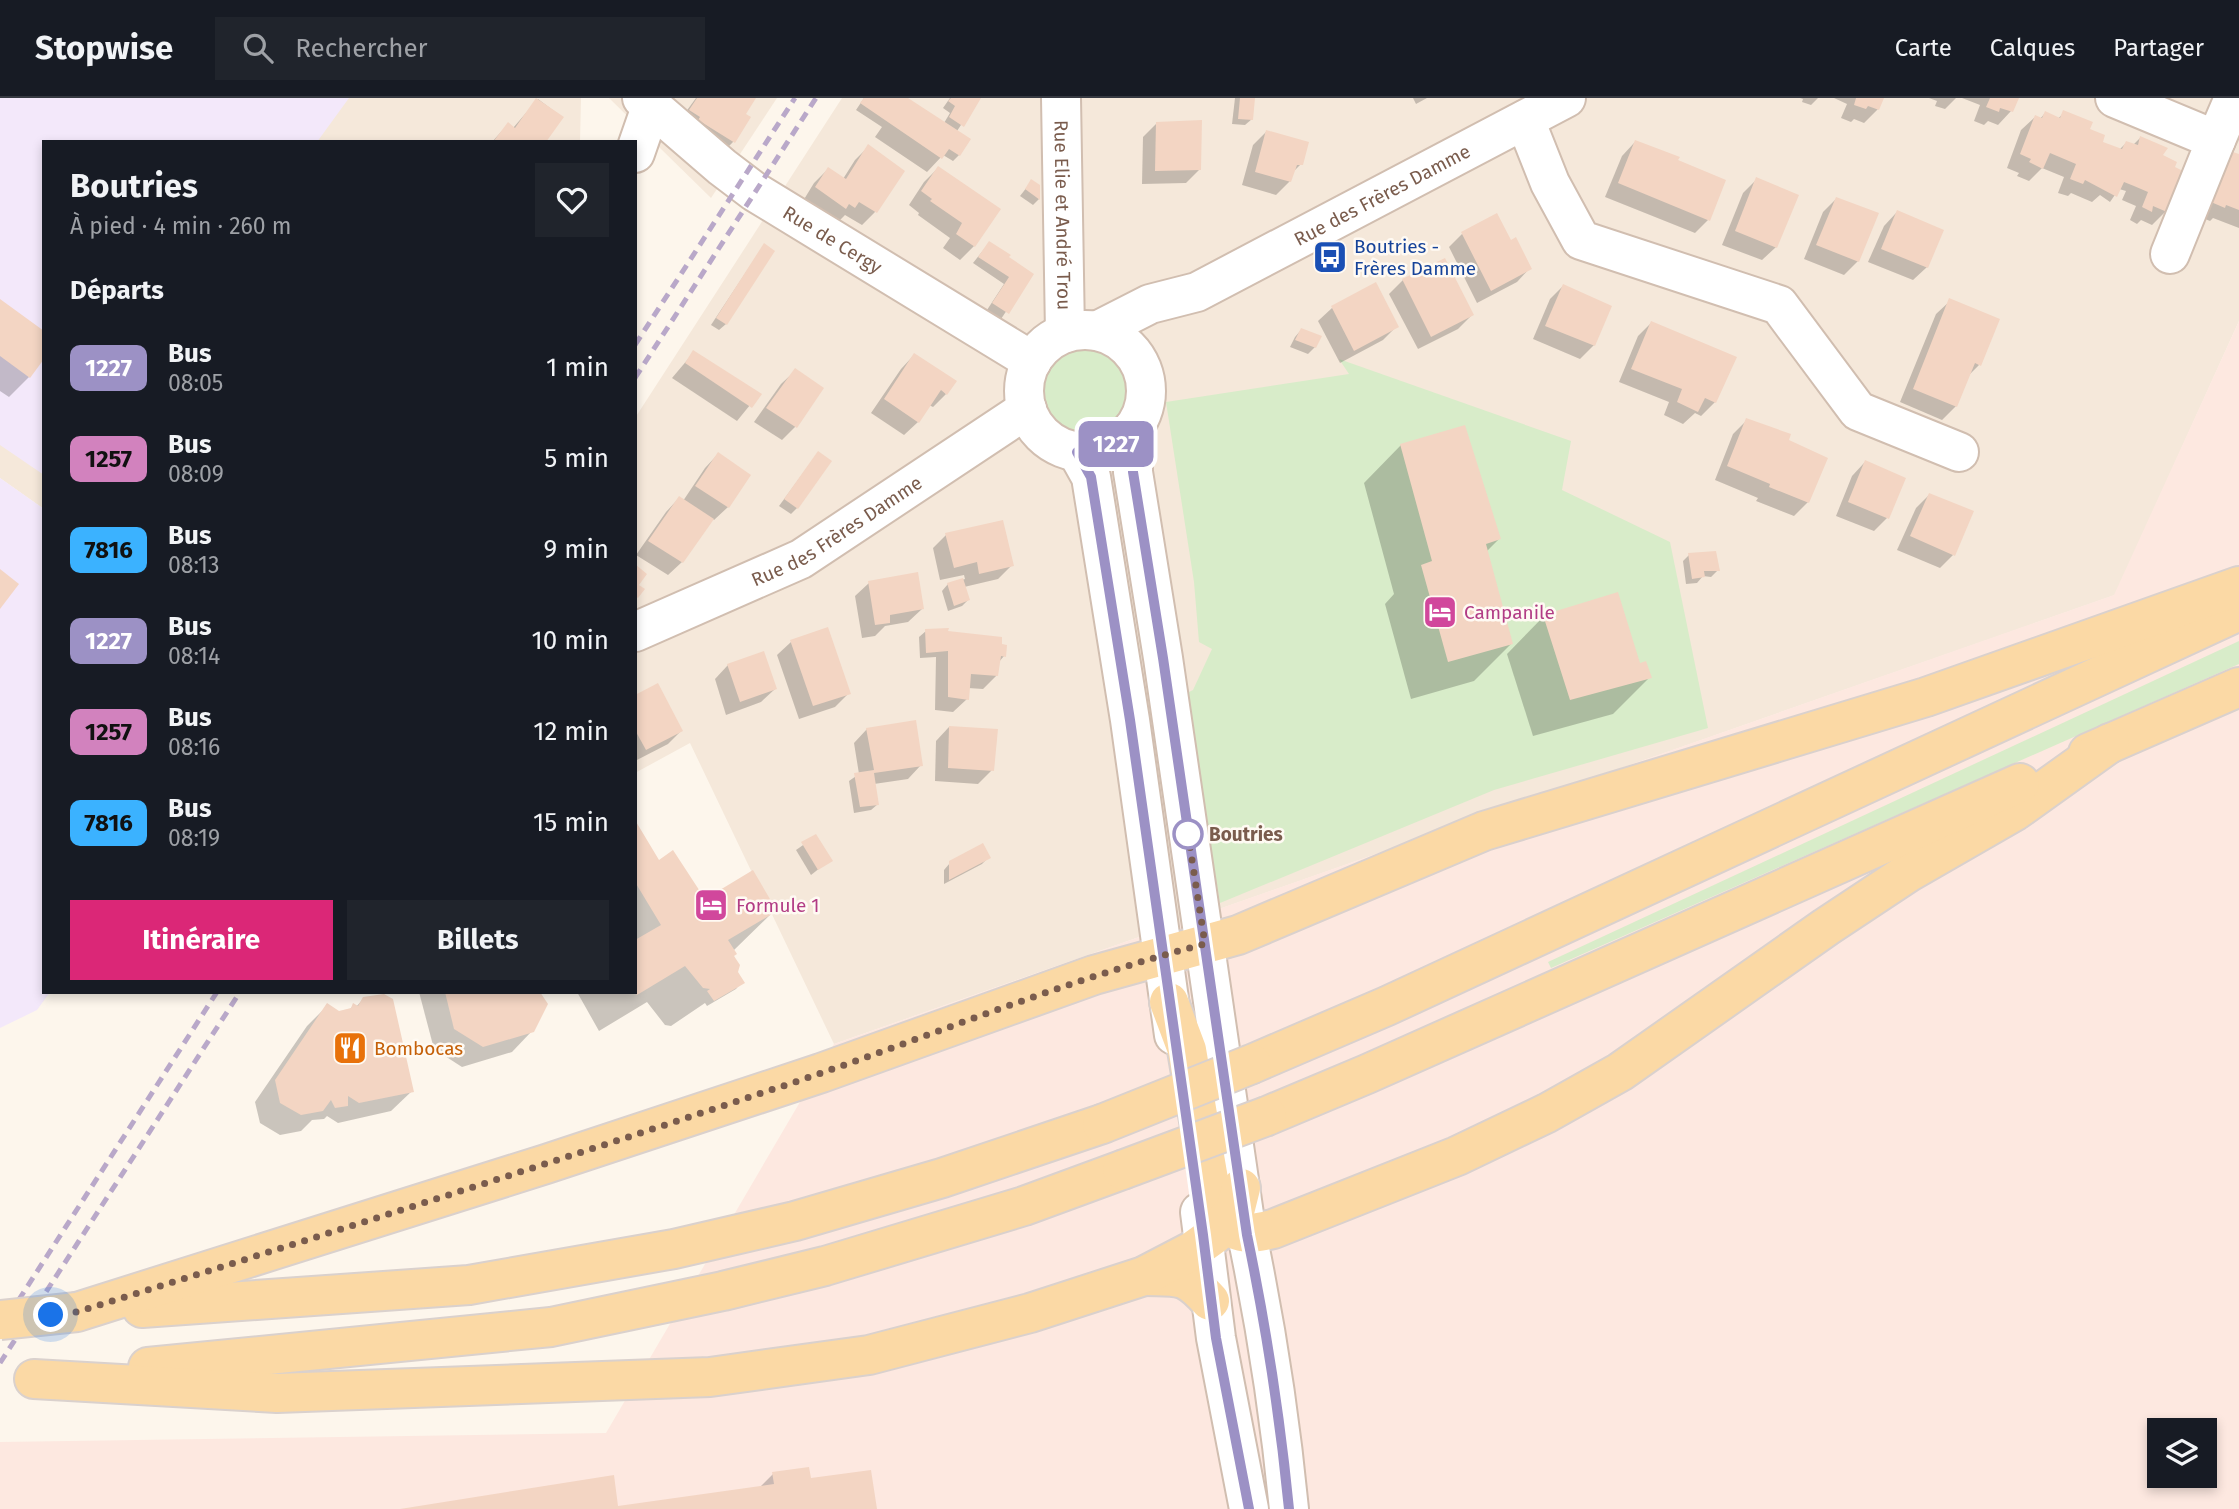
<!DOCTYPE html>
<html lang="fr">
<head>
<meta charset="utf-8">
<style>
	body { margin:0; font-family:"Fira Sans",sans-serif; background:#20242c; color:#f1f3f6; height:100vh; display:flex; flex-direction:column; font-size:26px; white-space:nowrap }
	* { box-sizing:border-box; margin:0 }
	p { font-size:23px; color:#9ea1a6 }
	.icon { flex:none; width:38px; height:38px; fill:none; stroke:currentColor; stroke-width:2; stroke-linecap:round; stroke-linejoin:round }
	.map { position:relative; flex:1; overflow:hidden }
	.side { position:absolute; left:42px; top:42px; width:595px; height:854px; display:flex; flex-direction:column; background:#171b24; border-radius:0px; box-shadow:0 4px 10px #0003 }
	.side>* { flex:none }
	.badge { padding:0 14px; border-radius:10px; font-size:24px; line-height:46px }
	.controls { position:absolute; left:2147px; top:1320px; display:grid; gap:14px }
	.controls a { display:grid; place-items:center; width:70px; height:70px; border-radius:0px; background:#171b24; box-shadow:0 4px 10px #0003; font-size:35px }
	.you { position:absolute; width:35px; height:35px; margin:-18px; border:5px solid #fff; border-radius:50%; background:#1a73e8; box-shadow:0 0 0 10px #1a73e833 }
	.map>.badge { position:absolute; translate:-50% -50%; box-shadow:0 0 0 4px #fff }
	h2 { padding:0 28px; font-size:26px; line-height:63px }
	.round { display:grid; place-items:center; flex:none; width:74px; height:74px; border-radius:0px; background:#20242c }
	.head { display:flex; align-items:center; justify-content:space-between; height:119px; padding:0 28px }
	h1 { font-size:33px; font-weight:700; line-height:52px }
	.primary-button { display:flex; gap:14px; margin-top:auto; padding:14px 28px }
	.primary-button a { flex:1; height:80px; border-radius:0px; background:#db2777; color:#fff; font-size:28px; font-weight:700; line-height:80px; text-align:center }
	.primary-button a+a { background:#20242c; color:#f1f3f6 }
	ul { padding:0; list-style:none }
	li { display:flex; align-items:center; gap:21px; height:91px; padding:0 28px }
	li div { flex:1 }
	li b { display:block; font-size:26px }
	li em { font-style:normal }
	li .badge { min-width:77px; font-weight:700; text-align:center }
	header { display:flex; align-items:center; gap:42px; box-sizing:border-box; height:98px; padding:0 35px; background:#171b24; border-bottom:2px solid #363941 }
	header strong { font-size:33px }
	nav { display:flex; gap:38px; margin-inline-start:auto; font-size:24px }
	.search { width:490px; height:63px; background:#20242c; display:flex; align-items:center; gap:18px; box-sizing:border-box; padding:0 24px; border-radius:0px; color:#9ea1a6; font-size:26px }
	.map>svg:first-child { display:block }
</style>
</head>
<body>
<header>
<strong>Stopwise</strong>
<div class="search"><svg class="icon" aria-label="search" viewBox="0 0 24 24"><circle cx="10" cy="10" r="6"/><path d="M15 15l6 6"/></svg>Rechercher</div>
<nav><a>Carte</a><a>Calques</a><a>Partager</a></nav>
</header>
<div class="map">
<svg width="2239" height="1411" viewBox="0 0 2239 1411">
	<rect width="100%" height="100%" fill="#fdf6ec"/>
	<g fill="#f5e8da">
		<path d="M0,0H581L580,44H44V411L0,380Z"/>
		<path d="M609,0H777L711,100Z"/>
		<path d="M842,0H2239V223L2115,497L834,946L690,645L635,675V320Z"/>
	</g>
	<path fill="#fde8e0" fill-rule="evenodd" d="M2239,223V1411H0V1344L606,1335L834,946L2114,497ZM2160,1332H2205V1377H2160Z"/>
	<g fill="#f3e8fa">
		<path d="M0,0H349L317,44H44V377L0,347Z"/>
		<path d="M0,380L44,411V894H50L37,912L0,930Z"/>
	</g>
	<g fill="#d8ecc9">
		<circle cx="1086" cy="293" r="42"/>
		<path d="M1339,261L1571,343L1562,392L1670,444L1708,630L1494,692L1220,805L1185,596L1193,592L1212,551L1199,544L1194,484L1166,304L1349,276Z"/>
		<path d="M2239,543V566L1551,870L1548,864Z"/>
	</g>
	<g fill="#0003">
		<path d="M696,0H754L743,16L733,44L720,57L677,26Z"/>
		<path d="M864,0H905L944,25L950,15L943,10L950,0H979L957,33L959,57L953,63L943,57L927,74L875,39L882,29L856,12Z"/>
		<path d="M1235,0H1253L1252,21L1245,27L1232,26Z"/>
		<path d="M1413,0H1427L1416,6Z"/>
		<path d="M1800,0H1818L1811,7L1802,4L1803,1Z"/>
		<path d="M1834,0H1883L1878,11L1864,25L1854,21L1851,24L1841,20L1847,6Z"/>
		<path d="M1929,0H1956L1945,11L1935,8L1937,3Z"/>
		<path d="M1962,0H2017L2011,13L1998,27L1988,23L1984,27L1974,23L1980,7Z"/>
		<path d="M538,1L562,19L544,44H492L508,26L513,30Z"/>
		<path d="M2064,14L2100,45L2119,52L2126,45L2133,47L2140,40L2161,58L2166,113L2152,127L2141,122L2137,126L2130,122L2136,108L2122,102L2126,93L2119,91L2110,104L2100,97L2092,104L2071,95L2068,98L2058,95L2064,79L2042,70L2029,83L2017,78L2019,75L2007,70L2021,32L2035,19L2040,21L2045,15L2058,21Z"/>
		<path d="M1157,25L1200,71L1186,85L1142,86L1143,39Z"/>
		<path d="M1266,34L1301,66L1292,75L1290,83L1276,97L1242,87L1253,47Z"/>
		<path d="M1635,44L1676,63L1708,122L1695,135L1605,99L1622,58Z"/>
		<path d="M868,49L875,114L862,127L845,117L840,122L835,119L831,123L803,103L814,85L828,71L843,81L855,62Z"/>
		<path d="M2231,55L2239,58V130L2213,120L2210,123L2198,118Z"/>
		<path d="M938,70L998,111L974,148L960,162L943,150L950,140L918,117L919,115L909,107L924,84Z"/>
		<path d="M1757,81L1776,149L1762,162L1722,147L1743,95Z"/>
		<path d="M1031,84L1039,101L1033,107L1020,98Z"/>
		<path d="M1836,101L1858,163L1844,177L1804,161L1823,114Z"/>
		<path d="M1897,114L1927,169L1913,182L1868,164L1884,128Z"/>
		<path d="M1462,136L1510,144L1530,170L1517,184L1477,205L1449,149Z"/>
		<path d="M989,145L1006,160L1031,176L1001,221L987,212L1004,186L973,165Z"/>
		<path d="M764,147L726,226L719,232L711,227Z"/>
		<path d="M1403,182L1472,217L1458,231L1418,251L1389,196Z"/>
		<path d="M1563,188L1594,247L1580,261L1533,241L1550,201Z"/>
		<path d="M1950,203L1979,267L1967,279L1956,308L1942,322L1900,304L1936,216Z"/>
		<path d="M0,204L29,279L9,299L0,293Z"/>
		<path d="M1332,210L1397,228L1383,242L1340,265L1318,223Z"/>
		<path d="M1651,225L1715,304L1701,318L1695,315L1683,326L1664,317L1669,304L1619,284L1638,238Z"/>
		<path d="M1301,232L1319,239L1315,249L1308,256L1290,249L1295,239Z"/>
		<path d="M694,254L759,296L737,323L672,280Z"/>
		<path d="M914,257L946,296L933,309L929,307L918,324L904,337L871,315L901,271Z"/>
		<path d="M795,273L822,290L795,329L782,342L754,324L781,286Z"/>
		<path d="M1747,322L1808,404L1794,418L1756,403L1758,400L1715,382L1733,336Z"/>
		<path d="M1401,347L1499,441L1486,454L1511,546L1474,583L1411,601L1385,506L1394,496L1364,385Z"/>
		<path d="M818,355L797,410L791,416L779,408Z"/>
		<path d="M718,356L728,409L714,422L712,421L682,464L668,477L636,457L666,414L679,400L683,403L705,370Z"/>
		<path d="M1865,364L1887,420L1874,433L1836,418L1852,378Z"/>
		<path d="M1929,397L1953,457L1940,470L1897,452L1916,410Z"/>
		<path d="M946,437L1012,467L998,481L964,489L968,502L962,508L948,513L942,493L948,486L965,481L964,477L940,482L933,450Z"/>
		<path d="M1689,457L1718,472L1711,479L1703,478L1697,485L1686,486L1683,463Z"/>
		<path d="M869,485L922,511L908,524L885,528L875,538L862,540L855,498Z"/>
		<path d="M1544,518L1639,567L1650,579L1613,616L1533,638L1507,556Z"/>
		<path d="M926,533L1004,558L998,565L997,577L983,591L968,590L967,601L953,614L935,612L936,559L920,560L919,539Z"/>
		<path d="M791,544L849,595L835,609L799,621L777,557Z"/>
		<path d="M728,567L775,591L761,604L726,617L715,581Z"/>
		<path d="M635,599L681,633L668,646L635,663Z"/>
		<path d="M949,629L992,672L978,686L935,683L936,643Z"/>
		<path d="M867,631L921,667L908,681L874,686L878,706L871,712L854,715L849,683L859,676L854,645Z"/>
		<path d="M635,726L658,765L704,803L774,813L733,853L737,873L742,884L736,891L707,908L705,905L671,928L665,927L647,904L599,933L577,894H635Z"/>
		<path d="M816,738L830,762L811,777L796,752Z"/>
		<path d="M989,759L982,766L944,786V772L950,765Z"/>
		<path d="M419,894H538L532,933L512,954L462,969L434,951Z"/>
		<path d="M364,900L412,993L391,1013L338,1025L327,1018L324,1021L312,1022L301,1033L280,1037L260,1025L255,1004L307,928L328,907L339,915L349,912L354,907L356,909Z"/>
		<path d="M773,1376L809,1382L876,1411H401L617,1410L759,1390Z"/>
	</g>
	<g fill="#f3d5c3">
		<path d="M536,0L564,19L546,44H493L508,24L515,30Z"/>
		<path d="M697,0H756L746,16L751,19L735,45L698,22L700,19L689,12Z"/>
		<path d="M864,0H908L971,41L960,58L949,51L942,61L860,5Z"/>
		<path d="M951,0H981L964,29L949,19L955,8L948,3Z"/>
		<path d="M1240,0H1255L1253,22L1238,21Z"/>
		<path d="M1856,0H1884L1879,12L1868,8L1866,11L1854,7Z"/>
		<path d="M1990,0H2019L2013,14L2000,10L1999,14L1986,9Z"/>
		<path d="M2063,12L2093,24L2090,31L2105,37L2103,44L2122,51L2126,43L2138,47L2140,38L2168,50L2163,57L2177,64L2175,69L2183,73L2167,114L2153,108L2152,114L2142,109L2148,94L2134,88L2124,84L2117,99L2085,82L2083,86L2070,81L2076,66L2050,55L2043,71L2029,64L2031,61L2020,56L2035,17L2042,20L2045,13L2060,20Z"/>
		<path d="M1202,22L1201,72L1155,73L1156,24Z"/>
		<path d="M1266,32L1309,44L1303,67H1297L1291,84L1255,74Z"/>
		<path d="M1635,42L1680,59L1678,62L1726,82L1710,123L1618,85Z"/>
		<path d="M868,46L905,73L877,115L859,104L855,110L849,106L846,111L815,89L828,69L846,81Z"/>
		<path d="M2235,46L2233,54L2239,56V112L2226,107L2225,110L2211,104Z"/>
		<path d="M938,68L1001,111L975,149L956,136L962,125L930,103L932,101L921,93Z"/>
		<path d="M1756,79L1799,97L1777,150L1735,133Z"/>
		<path d="M1031,81L1040,87V102L1025,91Z"/>
		<path d="M1836,99L1879,115L1859,164L1816,147Z"/>
		<path d="M1897,112L1944,132L1928,170L1881,151Z"/>
		<path d="M1497,115L1511,142L1516,139L1532,171L1491,193L1461,134Z"/>
		<path d="M989,143L1011,157L1009,159L1034,176L1009,216L992,205L1009,179L978,159Z"/>
		<path d="M764,145L775,153L727,227L716,220Z"/>
		<path d="M1445,160L1474,217L1431,239L1402,181Z"/>
		<path d="M1376,184L1399,229L1354,253L1331,208Z"/>
		<path d="M1563,186L1612,208L1595,248L1545,228Z"/>
		<path d="M1949,200L2000,221L1981,268L1975,265L1957,309L1913,291Z"/>
		<path d="M0,201L44,233V261L30,280L0,258Z"/>
		<path d="M1651,223L1737,259L1716,305L1705,300L1698,314L1677,304L1682,291L1631,271Z"/>
		<path d="M1301,230L1322,238L1316,250L1295,242Z"/>
		<path d="M693,252L762,296L752,310L685,265Z"/>
		<path d="M914,255L957,283L947,297L941,292L919,325L884,301Z"/>
		<path d="M795,270L824,290L797,330L766,310Z"/>
		<path d="M1746,320L1791,336L1789,342L1828,360L1809,405L1769,389L1770,386L1727,368Z"/>
		<path d="M1465,327L1501,441L1486,446L1513,546L1448,564L1421,467L1432,463L1400,346Z"/>
		<path d="M818,353L832,363L798,411L784,401Z"/>
		<path d="M718,354L751,377L729,410L695,388Z"/>
		<path d="M1865,362L1906,380L1889,421L1848,404Z"/>
		<path d="M1929,395L1974,413L1955,458L1910,438Z"/>
		<path d="M679,398L714,421L683,465L648,443Z"/>
		<path d="M1003,422L1014,468L979,476L977,464L954,470L945,435Z"/>
		<path d="M1716,453L1720,473H1704L1705,479L1692,481L1688,455Z"/>
		<path d="M635,466L647,476L639,487L645,491L638,500L635,498Z"/>
		<path d="M0,471L19,486L0,511Z"/>
		<path d="M918,474L924,511L890,517V525L875,527L868,483Z"/>
		<path d="M963,480L970,502L954,508L947,485Z"/>
		<path d="M1618,494L1640,565L1646,563L1652,580L1570,602L1543,517Z"/>
		<path d="M828,529L851,596L813,608L790,542Z"/>
		<path d="M949,530L948,533L1002,539V546L1007,547L1006,559L1001,558L998,578L971,576L969,602L948,599V553L926,555L925,531Z"/>
		<path d="M764,553L777,591L740,604L727,566Z"/>
		<path d="M658,585L683,633L646,652L635,632V597Z"/>
		<path d="M916,622L923,668L874,675L879,707L860,709L854,675L874,672L866,630Z"/>
		<path d="M949,628L998,631L994,673L948,670Z"/>
		<path d="M635,722L659,762L673,752L705,801L753,772L777,813L728,842L737,856L734,858L740,867L738,874L745,885L714,903L707,893L710,891L703,890L685,868L637,897L635,894V842L661,827L635,784Z"/>
		<path d="M816,736L833,763L818,772L801,744Z"/>
		<path d="M983,745L991,760L949,782V763Z"/>
		<path d="M445,894H540L548,906L534,934L483,949L454,931Z"/>
		<path d="M384,896L393,901L414,994L359,1005L348,998V1008L335,1010L331,1002L323,1013L301,1017L280,1005L275,982L327,905L339,913L351,910L353,905L358,908L363,899Z"/>
		<path d="M809,1369L811,1380L871,1372L877,1411H400L614,1377L618,1408L774,1386L772,1374Z"/>
	</g>
	<g fill="none" stroke-linecap="round" stroke-linejoin="round">
		<g stroke="#d1beb0" stroke-width="42">
			<g id="minor">
				<path id="s1" d="M642,0L722,69L755,94L1032,263"/>
				<path id="s2" d="M1061,0L1065,235"/>
				<path d="M2115,0L2216,42L2170,156"/>
				<path d="M1525,22L1550,85L1581,142L1779,207L1858,313L1959,354"/>
				<path d="M2216,42L2234,0"/>
				<path d="M635,55L651,9V0"/>
				<circle cx="1085" cy="293" r="61"/>
				<path id="s3" d="M1097,233L1150,206L1197,194L1566,0"/>
				<path d="M1133,332V374L1163,560L1247,1137C1266,1228 1280,1319 1289,1411"/>
				<path d="M1077,354L1091,379L1130,622L1174,937"/>
				<path id="s4" d="M635,534L801,461L1027,311"/>
				<path d="M1200,1114L1216,1240L1249,1411"/>
			</g>
		</g>
		<g stroke="#dad1cd" stroke-width="42">
			<g id="major">
				<path d="M2088,655L2239,589"/>
				<path d="M1169,904L1187,952L1215,1117C1239,1137 1243,1138 1273,1131L1457,1058L1547,1015L1620,974L1826,829L1909,774L2015,713L2110,645"/>
				<path d="M1252,966L1387,908L2239,513"/>
				<path d="M1267,1018L1367,976L2020,685"/>
				<path d="M1144,1178C1180,1179 1185,1175 1210,1203"/>
				<path d="M142,1210L469,1187L674,1151L795,1123L942,1080L1102,1026"/>
				<path d="M77,1214L546,1066L821,975L1094,877L1238,837L1484,733L1926,599L2239,488"/>
				<path d="M148,1269L551,1229L723,1193L825,1168L1024,1108L1122,1072"/>
				<path d="M34,1281L277,1295L710,1279L869,1257L1030,1215L1144,1178L1192,1153L1214,1137L1236,1110L1241,1090"/>
			</g>
		</g>
		<use href="#minor" stroke="#fff" stroke-width="38"/>
		<use href="#major" stroke="#fbd9a5" stroke-width="38"/>
		<g stroke="#b9a8c9" stroke-width="5" stroke-dasharray="10 7" stroke-linecap="butt">
			<path d="M635,247L795,0"/>
			<path d="M635,280L816,0"/>
			<path d="M0,1231L217,894"/>
			<path d="M0,1265L240,894"/>
		</g>
		<g stroke="#dad1cd" stroke-width="42" stroke-linecap="butt">
			<g id="major-bridge">
				<path d="M1102,1026L1252,966"/>
				<path d="M1122,1072L1267,1018"/>
				<path d="M0,1222L77,1214"/>
			</g>
		</g>
		<use href="#major-bridge" stroke="#fbd9a5" stroke-width="38"/>
	</g>
	<g fill="none" stroke-linecap="round" stroke-linejoin="round">
		<g stroke="#fff" stroke-width="16">
			<path id="line" d="M1249,1411L1216,1240L1203,1137L1130,622L1091,379L1077,354C1101,353 1115,347 1133,332V374L1163,560L1247,1137C1266,1228 1280,1319 1289,1411"/>
		</g>
		<use href="#line" stroke="#9c91c5" stroke-width="10"/>
		<path stroke="#7a5c4d" stroke-width="7" stroke-dasharray="0 12.6" d="M51,1217L77,1214C318,1139 558,1063 798,983C934,937 1065,882 1205,846L1188,736"/>
	</g>
	<defs>
		<g id="bus-square" transform="scale(1.75)"><rect x="-9" y="-9" width="18" height="18" rx="4" fill="#1a4fb4" stroke="#fffaf3"/><path d="M-5-6H5V4H4V6H2V4H-2V6H-4V4H-5ZM-3.5-4V0h7V-4ZM-3.5 1.2v1.5H-2V1.2ZM2 1.2v1.5H3.5V1.2Z" fill="#fff"/></g>
		<g id="hotel-square" transform="scale(1.75)"><rect x="-9" y="-9" width="18" height="18" rx="4" fill="#d1479c" stroke="#fffaf3"/><path d="M-6-4.5h1.5V1H6V5H4.5V3h-9V5H-6ZM-4 0a1.8 1.8 0 1 1 3.6 0ZM.5 0V-2.5h3Q6-2.5 6 0Z" fill="#fff"/></g>
		<g id="restaurant-square" transform="scale(1.75)"><rect x="-9" y="-9" width="18" height="18" rx="4" fill="#e8710a" stroke="#fffaf3"/><path d="M-5-6h1v4h1v-4h1v4h1v-4h1v5L-1.5 .5V6h-2V.5L-5-1ZM5-6V6H3V1.5H1.5Q1.5-4 5-6Z" fill="#fff"/></g>
	</defs>
	<g fill-rule="evenodd">
		<use href="#bus-square" x="1330" y="159"/>
		<use href="#hotel-square" x="1440" y="514"/>
		<use href="#hotel-square" x="711" y="807"/>
		<use href="#restaurant-square" x="350" y="950"/>
	</g>
	<circle fill="#fff" stroke="#9c91c5" stroke-width="3.5" cx="1188" cy="736" r="14"/>
	<g text-anchor="middle" stroke-width="5" stroke-linejoin="round" paint-order="stroke">
		<g font-size="19" fill="#7a5c4d" stroke="#fffaf3">
			<text dy="7" stroke="none"><textPath href="#s3" startOffset="317">Rue des Frères Damme</textPath></text>
			<text dy="7" stroke="none"><textPath href="#s2" startOffset="117">Rue Elie et André Trou</textPath></text>
			<text dy="7" stroke="none"><textPath href="#s1" startOffset="238">Rue de Cergy</textPath></text>
			<text dy="7" stroke="none"><textPath href="#s4" startOffset="226">Rue des Frères Damme</textPath></text>
		</g>
		<g font-size="19" fill="#164399" stroke="#fffaf3" text-anchor="start">
			<text x="1354" y="155">Boutries -<tspan x="1354" dy="22">Frères Damme</tspan></text>
		</g>
		<g font-size="19" fill="#b23c85" stroke="#fffaf3" text-anchor="start">
			<text x="1464" y="521">Campanile</text>
			<text x="736" y="814">Formule 1</text>
		</g>
		<g font-size="19" font-weight="bold" fill="#7a5c4d" stroke="#fffaf3" text-anchor="start">
			<text x="1209" y="743">Boutries</text>
		</g>
		<g font-size="19" fill="#c56008" stroke="#fffaf3" text-anchor="start">
			<text x="374" y="957">Bombocas</text>
		</g>
	</g>
</svg>
<div class="controls">
<a><svg class="icon" aria-label="layers" viewBox="0 0 24 24"><path d="M12 4l9 5-9 5-9-5zM3 14l9 5 9-5"/></svg></a>
</div>
<div class="you" style="left:51px;top:1217px"></div>
<b class="badge" style="left:1116px;top:346px;background:#9c91c5;color:#fff">1227</b>
<section class="side">
<div class="head"><div><h1>Boutries</h1><p>À pied · 4 min · 260 m</p></div><a class="round"><svg class="icon" aria-label="heart" viewBox="0 0 24 24"><path d="M12 20l-8-8c-3-5 5-10 8-4 3-6 11-1 8 4z"/></svg></a></div>
<h2>Départs</h2>
<ul>
<li><span class="badge" style="background:#9c91c5;color:#fff">1227</span><div><b>Bus</b><p>08:05</p></div><em>1 min</em></li>
<li><span class="badge" style="background:#d282be;color:#111">1257</span><div><b>Bus</b><p>08:09</p></div><em>5 min</em></li>
<li><span class="badge" style="background:#3bb2ff;color:#111">7816</span><div><b>Bus</b><p>08:13</p></div><em>9 min</em></li>
<li><span class="badge" style="background:#9c91c5;color:#fff">1227</span><div><b>Bus</b><p>08:14</p></div><em>10 min</em></li>
<li><span class="badge" style="background:#d282be;color:#111">1257</span><div><b>Bus</b><p>08:16</p></div><em>12 min</em></li>
<li><span class="badge" style="background:#3bb2ff;color:#111">7816</span><div><b>Bus</b><p>08:19</p></div><em>15 min</em></li>
</ul>
<div class="primary-button"><a>Itinéraire</a><a>Billets</a></div>
</section>
</div>
</body>
</html>
